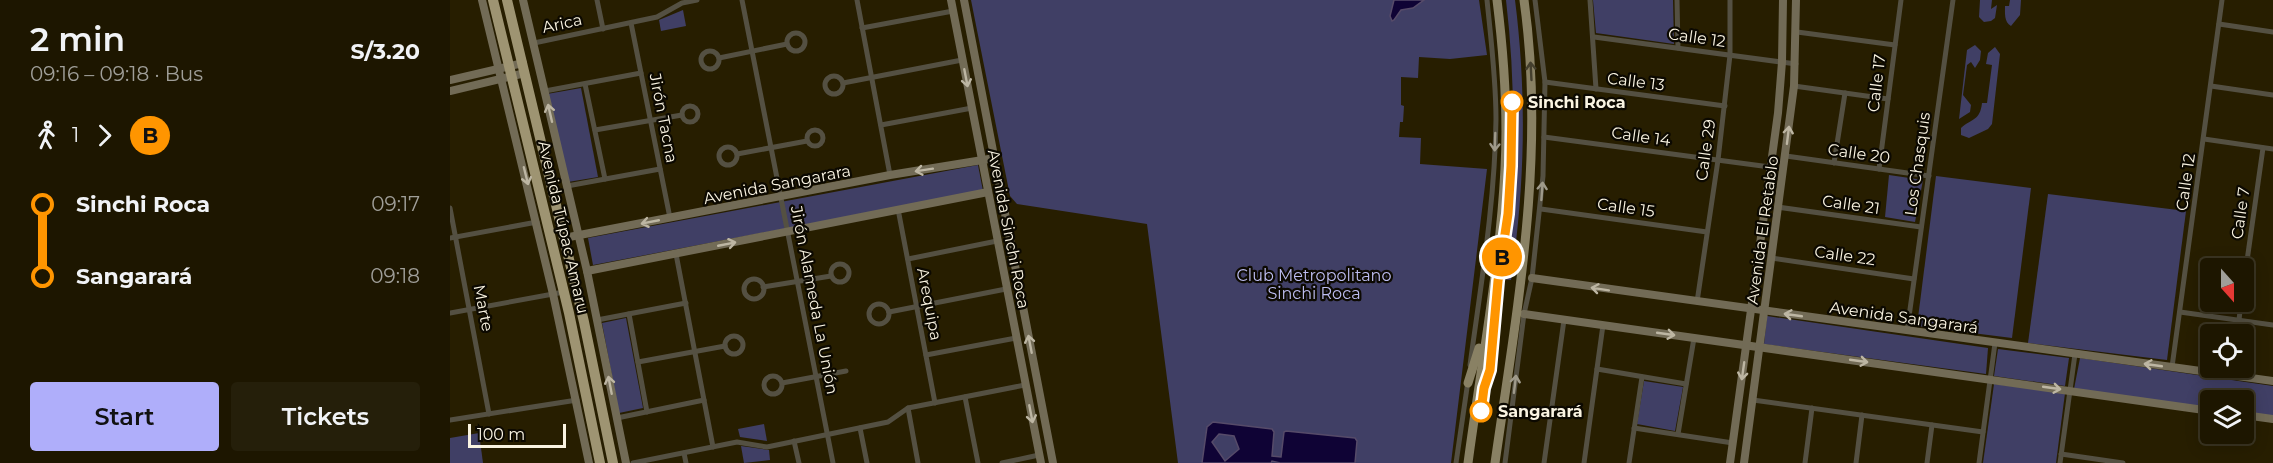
<!DOCTYPE html>
<html lang="en">
<head>
<meta charset="utf-8">
<style>
	body { margin:0; font-family:Montserrat,sans-serif; background:#251f0a; color:#f1f3f6; height:100vh; display:flex; flex-direction:column; font-size:22px; white-space:nowrap }
	* { box-sizing:border-box; margin:0 }
	p { font-size:20px; color:#a09f99 }
	.icon { flex:none; width:33px; height:33px; fill:none; stroke:currentColor; stroke-width:2; stroke-linecap:round; stroke-linejoin:round }
	.map { position:relative; flex:1; overflow:hidden }
	.side { display:flex; flex-direction:column; background:#1d1600; width:450px }
	.side>* { flex:none }
	.badge { padding:0 12px; border-radius:20px; font-size:21px; line-height:39px }
	.needle { width:39px; rotate:159deg }
	.controls { position:absolute; left:1750px; top:258px; display:grid; gap:12px }
	.controls a { display:grid; place-items:center; width:54px; height:54px; border-radius:6px; background:#1d1600; box-shadow:0 3px 15px #0003,0 0 0 2px #3b3522; font-size:30px }
	.scale { position:absolute; left:18px; bottom:15px; width:98px; box-sizing:border-box; padding-left:6px; border:3px solid #faf4e2; border-top:0; font-size:16px; line-height:21px; white-space:nowrap; color:#faf4e2; -webkit-text-stroke:4px #0c0901; paint-order:stroke }
	.map>.badge { position:absolute; translate:-50% -50%; box-shadow:0 0 0 3px #fff }
	.legs { display:flex; align-items:center; gap:9px; height:66px; padding:0 30px; font-size:20px }
	.legs p { margin-inline-start:auto }
	.headline { display:flex; align-items:center; justify-content:space-between; height:102px; padding:0 30px }
	h1 { font-size:33px; font-weight:600; line-height:45px }
	.primary-button { display:flex; gap:12px; margin-top:auto; padding:12px 30px }
	.primary-button a { flex:1; height:69px; border-radius:6px; background:#afaefa; color:#111; font-size:24px; font-weight:600; line-height:69px; text-align:center }
	.primary-button a+a { background:#251f0a; color:#f1f3f6 }
	ul { padding:0 30px; list-style:none }
	li { display:flex; align-items:center; gap:21px; height:72px; font-size:22px }
	li i { display:grid; place-items:center; width:9px; height:100%; margin:0 8px; background:currentColor }
	li i::after { content:''; width:15px; height:15px; margin:-8px; border:4px solid; border-radius:50%; background:#1d1600 }
	li p { margin-inline-start:auto }
	li:first-child i { background:linear-gradient(#0000 50%,currentColor 0) }
	li:last-child i { background:linear-gradient(currentColor 50%,#0000 0) }
	main { display:flex; flex:1; min-height:0 }
	.map>svg:first-child { display:block }
</style>
</head>
<body>
<main>
<section class="side">
<div class="headline"><div><h1>2 min</h1><p>09:16 – 09:18 · Bus</p></div><b>S/3.20</b></div>
<div class="legs"><svg class="icon" aria-label="walk" viewBox="0 0 24 24"><circle cx="13" cy="4" r="2"/><path d="M13 8l-2 6 4 7M11 14l-3 7M7 12l3-4h3l4 4"/></svg>1<svg class="icon" aria-label="forward" viewBox="0 0 24 24"><path d="M9 5l7 7-7 7"/></svg><b class="badge" style="background:#ff9500;color:#111">B</b></div>
<ul>
<li><i style="color:#ff9500"></i><b>Sinchi Roca</b><p>09:17</p></li>
<li><i style="color:#ff9500"></i><b>Sangarará</b><p>09:18</p></li>
</ul>
<div class="primary-button"><a>Start</a><a>Tickets</a></div>
</section>
<div class="map">
<svg width="1823" height="463" viewBox="0 0 1823 463">
	<rect width="100%" height="100%" fill="#271e00"/>
	<g fill="#403f65">
		<path d="M521,0H1029L1037,55L1000,59L969,57L968,78L951,77V105L954,106L953,122H950L949,137L971,138L970,164L1037,169L1001,463H728L697,224L567,204L560,196Z"/>
		<path d="M1056,0H1065C1077,94 1075,186 1061,280L1052,279C1065,185 1067,93 1056,0Z"/>
		<path d="M1143,0H1223L1224,44L1146,33Z"/>
		<path d="M1530,0H1542L1541,9L1547,5L1545,18L1541,21L1534,22L1529,17Z"/>
		<path d="M1560,0H1571L1570,15L1561,26C1554,22 1555,13 1555,6H1559Z"/>
		<path d="M233,10L236,26L211,31L209,20Z"/>
		<path d="M1525,45L1531,51L1530,60L1525,68L1521,62L1517,65L1513,95L1521,105L1520,112L1509,119L1517,50Z"/>
		<path d="M1545,47L1550,54L1542,124L1538,129L1519,138L1511,135V128C1522,118 1530,121 1532,103H1537L1542,65L1536,64L1538,53Z"/>
		<path d="M131,88L148,177L118,182L97,94Z"/>
		<path d="M528,165L533,191L143,265L138,238Z"/>
		<path d="M1439,175L1473,180L1465,222L1435,217Z"/>
		<path d="M1486,176L1581,188L1562,338L1467,326Z"/>
		<path d="M1598,194L1736,211L1717,360L1578,343Z"/>
		<path d="M1317,316L1538,348L1536,374L1314,344Z"/>
		<path d="M176,318L193,408L169,413L152,323Z"/>
		<path d="M1548,349L1619,358L1615,386L1544,376Z"/>
		<path d="M1630,358L1823,386V416L1794,412V400H1761V408L1624,389Z"/>
		<path d="M1194,381L1233,387L1225,431L1187,424Z"/>
		<path d="M1544,384L1615,393L1606,463H1533Z"/>
		<path d="M314,424L317,441L290,437L288,429Z"/>
		<path d="M29,433L33,463H0V438Z"/>
		<path d="M291,446L319,450L320,460L294,463Z"/>
	</g>
	<g fill="#0f0335" stroke="#564b69" stroke-width="1.5" fill-rule="evenodd">
		<path d="M944,0H974L963,8L951,10L944,20L942,21L940,16Z"/>
		<path d="M763,422L822,429L824,432L822,456L831,457L834,432L836,431L905,438L907,441L905,463H830L822,461L821,463H752L757,427ZM769,434L784,436L789,449L775,461L762,442Z"/>
	</g>
	<g fill="none" stroke-linecap="round" stroke-linejoin="round">
		<g stroke="#545042" stroke-width="5">
			<path d="M147,0L153,29"/>
			<path d="M292,0L383,463"/>
			<path d="M407,0L440,175"/>
			<path d="M1140,0L1146,89"/>
			<path d="M1227,0L1228,48"/>
			<path d="M181,23L220,218"/>
			<path d="M1769,24L1823,32"/>
			<path d="M412,28L503,11"/>
			<path d="M1347,32L1445,45"/>
			<circle cx="346" cy="42" r="9"/>
			<path d="M1144,37L1346,64"/>
			<path d="M84,43L207,17L232,3L247,0"/>
			<circle cx="260" cy="60" r="9"/>
			<path d="M269,58L337,44"/>
			<circle cx="384" cy="85" r="9"/>
			<path d="M1095,82L1275,106"/>
			<path d="M393,83L512,60"/>
			<path d="M135,84L155,179"/>
			<path d="M1344,86L1438,99"/>
			<path d="M1761,86L1823,95"/>
			<path d="M95,91L191,73"/>
			<circle cx="240" cy="114" r="8"/>
			<path d="M431,125L522,108"/>
			<path d="M145,130L232,115"/>
			<circle cx="365" cy="138" r="8"/>
			<path d="M1094,137L1320,167"/>
			<path d="M1754,139L1823,149"/>
			<circle cx="278" cy="156" r="9"/>
			<path d="M287,154L357,141"/>
			<path d="M1336,156L1479,176"/>
			<path d="M1384,163L1395,93"/>
			<path d="M1429,169L1451,0"/>
			<path d="M117,186L210,169"/>
			<path d="M1327,207L1471,227"/>
			<path d="M0,208L39,414"/>
			<path d="M448,209L485,403"/>
			<path d="M1091,209L1257,232"/>
			<path d="M0,238L87,222"/>
			<path d="M226,254L263,447"/>
			<path d="M1321,258L1464,279"/>
			<path d="M458,259L547,241"/>
			<circle cx="390" cy="273" r="9"/>
			<circle cx="304" cy="289" r="10"/>
			<path d="M1794,282L1813,148"/>
			<path d="M313,287L381,276"/>
			<path d="M1247,302L1268,160L1280,55V0"/>
			<circle cx="429" cy="314" r="10"/>
			<path d="M439,312L556,289"/>
			<path d="M1730,312L1823,325"/>
			<path d="M0,313L114,292"/>
			<path d="M179,314L197,412"/>
			<path d="M147,320L236,303"/>
			<path d="M1789,320L1791,302"/>
			<path d="M1457,331L1503,0"/>
			<circle cx="284" cy="345" r="9"/>
			<path d="M476,355L566,338"/>
			<path d="M188,362L275,346"/>
			<path d="M1020,365C1031,284 1045,202 1046,119C1046,79 1041,40 1037,0"/>
			<path d="M1722,367L1772,0"/>
			<path d="M1147,369L1236,384"/>
			<circle cx="323" cy="385" r="9"/>
			<path d="M332,383L396,371"/>
			<path d="M515,397L528,463"/>
			<path d="M1303,400L1533,432"/>
			<path d="M458,408L468,463"/>
			<path d="M167,418L254,400"/>
			<path d="M0,420L127,400"/>
			<path d="M410,428L417,463"/>
			<path d="M1184,428L1283,443"/>
			<path d="M1228,434L1244,338"/>
			<path d="M344,441L349,463"/>
			<path d="M234,453L236,463"/>
			<path d="M1611,454L1673,463"/>
			<path d="M183,463L287,442L317,447L438,422L458,408L575,385"/>
			<path d="M552,463L589,455"/>
			<path d="M1006,463L1018,381"/>
			<path d="M1055,463L1074,314L1082,278L1093,176L1095,82L1085,0"/>
			<path d="M1094,463L1114,320"/>
			<path d="M1134,463L1153,325"/>
			<path d="M1179,463L1192,377"/>
			<path d="M1355,463L1362,408"/>
			<path d="M1406,463L1412,415"/>
			<path d="M1477,463L1482,425"/>
			<path d="M1529,463L1545,343"/>
			<path d="M1610,463L1625,354"/>
		</g>
		<g stroke="#726b56" stroke-width="8">
			<path d="M32,0L103,294L139,463"/>
			<path d="M73,0L137,271L176,463"/>
			<path d="M501,0L591,463"/>
			<path d="M514,0L603,463"/>
			<path d="M0,80L73,63"/>
			<path d="M0,91L75,73"/>
			<path d="M114,238L440,175L545,158"/>
			<path d="M137,271L538,192"/>
			<path d="M1082,278L1823,381"/>
			<path d="M1074,314L1761,411"/>
			<path d="M1794,415L1823,419"/>
			<path d="M1280,463L1328,113L1332,62L1333,0"/>
			<path d="M1294,463L1344,86L1346,0"/>
		</g>
		<g stroke="#898164" stroke-width="9">
			<path d="M1018,383L1029,348"/>
			<path d="M1018,463C1031,365 1050,267 1055,169C1058,112 1054,56 1047,0"/>
			<path d="M1045,463C1067,309 1096,156 1074,0"/>
		</g>
		<g stroke="#9e9472" stroke-width="10">
			<path d="M43,0L119,313L150,463"/>
			<path d="M57,0L134,322L163,463"/>
		</g>
	</g>
	<defs><path id="oneway-shaft" d="M-6 0H5M1.5-3L5.5 0L1.5 3" fill="none" stroke-width="1.6" stroke-linecap="round" stroke-linejoin="round" transform="scale(1.5)"/></defs>
	<use stroke="#443f2e" href="#oneway-shaft" transform="translate(1081 71) rotate(-93)"/>
	<g stroke="#bdb6a3">
		<use href="#oneway-shaft" transform="translate(516 78) rotate(79)"/>
		<use href="#oneway-shaft" transform="translate(100 113) rotate(-103)"/>
		<use href="#oneway-shaft" transform="translate(1338 135) rotate(-83)"/>
		<use href="#oneway-shaft" transform="translate(474 170) rotate(171)"/>
		<use href="#oneway-shaft" transform="translate(76 176) rotate(76)"/>
		<use href="#oneway-shaft" transform="translate(200 222) rotate(169)"/>
		<use href="#oneway-shaft" transform="translate(277 244) rotate(-11)"/>
		<use href="#oneway-shaft" transform="translate(1150 289) rotate(-171)"/>
		<use href="#oneway-shaft" transform="translate(1343 315) rotate(-172)"/>
		<use href="#oneway-shaft" transform="translate(1216 334) rotate(8)"/>
		<use href="#oneway-shaft" transform="translate(580 344) rotate(-101)"/>
		<use href="#oneway-shaft" transform="translate(1409 361) rotate(8)"/>
		<use href="#oneway-shaft" transform="translate(1703 365) rotate(-172)"/>
		<use href="#oneway-shaft" transform="translate(1293 371) rotate(98)"/>
		<use href="#oneway-shaft" transform="translate(160 385) rotate(-101)"/>
		<use href="#oneway-shaft" transform="translate(1602 388) rotate(8)"/>
		<use href="#oneway-shaft" transform="translate(581 414) rotate(79)"/>
	</g>
	<g stroke="#9f9a8a">
		<use href="#oneway-shaft" transform="translate(1045 142) rotate(92)"/>
		<use href="#oneway-shaft" transform="translate(1092 191) rotate(-86)"/>
		<use href="#oneway-shaft" transform="translate(1065 384) rotate(-83)"/>
	</g>
	<g fill="none" stroke-linecap="round" stroke-linejoin="round">
		<g stroke="#fff" stroke-width="14">
			<path id="line-1" d="M1031,411L1034,388L1040,370L1048,281L1058,214L1061,166L1062,102"/>
		</g>
		<use href="#line-1" stroke="#ff9500" stroke-width="9"/>
	</g>
	<g fill="#fff" stroke="#ff9500" stroke-width="3">
		<circle cx="1062" cy="102" r="10"/>
		<circle cx="1031" cy="411" r="10"/>
	</g>
	<g text-anchor="middle" stroke-width="4.5" stroke-linejoin="round" paint-order="stroke">
		<g font-size="16" fill="#faf4e2" stroke="#0c0901">
			<text transform="translate(112 23) rotate(-12)" y="6">Arica</text>
			<text transform="translate(1247 37) rotate(8)" y="6">Calle 12</text>
			<text transform="translate(1186 81) rotate(7)" y="6">Calle 13</text>
			<text transform="translate(1426 83) rotate(-83)" y="6">Calle 17</text>
			<text transform="translate(214 118) rotate(79)" y="6">Jirón Tacna</text>
			<text transform="translate(1191 136) rotate(8)" y="6">Calle 14</text>
			<text transform="translate(1255 150) rotate(-82)" y="6">Calle 29</text>
			<text transform="translate(1409 153) rotate(8)" y="6">Calle 20</text>
			<text transform="translate(1467 164) rotate(-82)" y="6">Los Chasquis</text>
			<text transform="translate(1735 182) rotate(-82)" y="6">Calle 12</text>
			<text transform="translate(327 184) rotate(-11)" y="6">Avenida Sangarara</text>
			<text transform="translate(1401 204) rotate(8)" y="6">Calle 21</text>
			<text transform="translate(1176 207) rotate(8)" y="6">Calle 15</text>
			<text transform="translate(1790 213) rotate(-82)" y="6">Calle 7</text>
			<text transform="translate(114 227) rotate(77)" y="6">Avenida Túpac Amaru</text>
			<text transform="translate(559 229) rotate(79)" y="6">Avenida Sinchi Roca</text>
			<text transform="translate(1312 230) rotate(-82)" y="6">Avenida El Retablo</text>
			<text transform="translate(1395 255) rotate(8)" y="6">Calle 22</text>
			<text transform="translate(365 300) rotate(79)" y="6">Jirón Alameda La Unión</text>
			<text transform="translate(480 304) rotate(79)" y="6">Arequipa</text>
			<text transform="translate(34 308) rotate(79)" y="6">Marte</text>
			<text transform="translate(1454 317) rotate(8)" y="6">Avenida Sangarará</text>
		</g>
		<g font-size="16" font-weight="bold" fill="#faf4e2" stroke="#0c0901" text-anchor="start">
			<text x="1078" y="108">Sinchi Roca</text>
			<text x="1048" y="417">Sangarará</text>
		</g>
		<g font-size="16" fill="#bebef2" stroke="#0c0901">
			<text x="864" y="281">Club Metropolitano<tspan x="864" dy="18">Sinchi Roca</tspan></text>
		</g>
	</g>
</svg>
<div class="controls">
<a><svg class="needle" viewBox="-14 -14 28 28"><path d="M0-13l5 13h-10z" fill="#e53935"/><path d="M0 13l5-13h-10z" fill="#a09f99"/></svg></a>
<a><svg class="icon" aria-label="locate" viewBox="0 0 24 24"><circle cx="12" cy="12" r="6"/><path d="M12 2v4M12 18v4M2 12h4M18 12h4"/></svg></a>
<a><svg class="icon" aria-label="layers" viewBox="0 0 24 24"><path d="M12 4l9 5-9 5-9-5zM3 14l9 5 9-5"/></svg></a>
</div>
<div class="scale">100 m</div>
<b class="badge" style="left:1052px;top:257px;background:#ff9500;color:#111">B</b>
</div>
</main>
</body>
</html>
